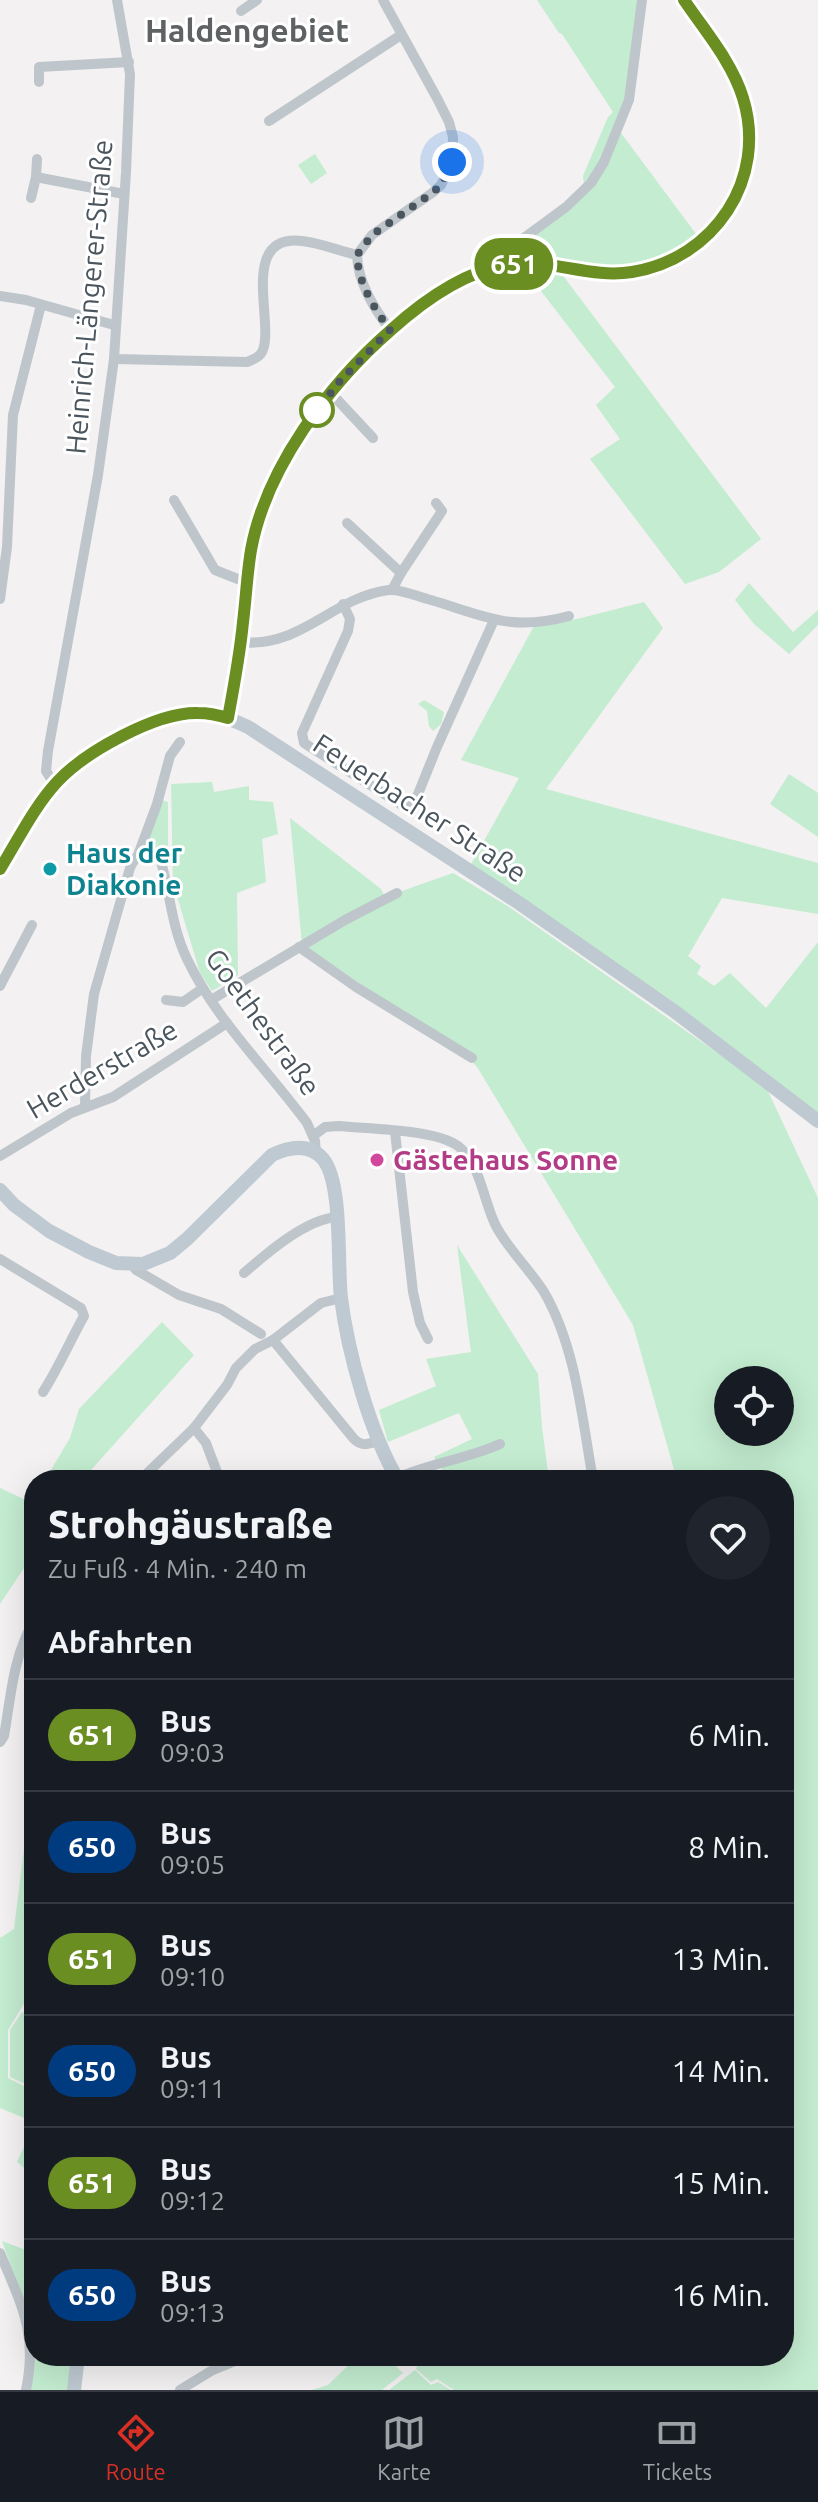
<!DOCTYPE html>
<html lang="de">
<head>
<meta charset="utf-8">
<style>
	body { margin:0; font-family:Ubuntu,sans-serif; background:#20242c; color:#f1f3f6; height:100vh; display:flex; flex-direction:column; font-size:30px; white-space:nowrap }
	* { box-sizing:border-box; margin:0 }
	p { font-size:26px; color:#9ea1a6 }
	.icon { flex:none; width:44px; height:44px; fill:none; stroke:currentColor; stroke-width:2; stroke-linecap:round; stroke-linejoin:round }
	.map { position:relative; flex:1; overflow:hidden }
	.drawer { position:absolute; left:24px; top:1470px; width:770px; height:896px; display:flex; flex-direction:column; background:#171b24; border-radius:32px; box-shadow:0 8px 32px #0002 }
	.drawer>* { flex:none }
	.badge { padding:0 16px; border-radius:26px; font-size:28px; line-height:52px }
	.fabs { position:absolute; left:714px; top:1366px; display:grid; gap:16px }
	.fabs a { display:grid; place-items:center; width:80px; height:80px; border-radius:50%; background:#171b24; box-shadow:0 8px 32px #0002; font-size:40px }
	.you { position:absolute; width:40px; height:40px; margin:-20px; border:6px solid #fff; border-radius:50%; background:#1a73e8; box-shadow:0 0 0 12px #1a73e833 }
	.map>.badge { position:absolute; translate:-50% -50%; box-shadow:0 0 0 4px #fff }
	h2 { padding:0 24px; font-size:30px; line-height:72px }
	.round { display:grid; place-items:center; flex:none; width:84px; height:84px; border-radius:42px; background:#20242c }
	.summary { display:flex; align-items:center; justify-content:space-between; height:136px; padding:0 24px }
	h1 { font-size:38px; font-weight:800; line-height:60px }
	ul { padding:0; list-style:none }
	li { display:flex; align-items:center; gap:24px; height:112px; padding:0 24px; border-top:2px solid #363941 }
	li div { flex:1 }
	li b { display:block; font-size:30px }
	li em { font-style:normal }
	li .badge { min-width:88px; font-weight:700; text-align:center }
	.dock { display:flex; justify-content:space-around; align-items:center; height:112px; border-top:2px solid #363941; background:#171b24; font-size:22px; color:#9ea1a6 }
	.dock a { display:grid; justify-items:center; gap:4px }
	.dock .current { color:#d93025 }
	.map>svg:first-child { display:block }
</style>
</head>
<body>
<div class="map">
<svg width="818" height="2390" viewBox="0 0 818 2390">
	<rect width="100%" height="100%" fill="#f3f1f1"/>
	<g fill="#c3ecd0" fill-rule="evenodd">
		<path d="M537,0H638L625,100L603,159L584,185L583,176L608,117L613,112L562,34L559,33Z"/>
		<path d="M621,133L699,238L666,258L621,270L518,256L514,254L515,248L574,204Z"/>
		<path d="M315,154L327,173L311,184L298,165Z"/>
		<path d="M524,269L561,273L761,539L719,572L685,584L590,459L620,439L596,405L615,387Z"/>
		<path d="M749,583L793,632L818,610V625L789,654L754,624L735,600Z"/>
		<path d="M644,602L663,628L546,789L818,863V914L722,898L688,956L701,966L697,974L714,986L730,973L766,1008L818,942V1113L668,998L470,866L519,778L461,760L534,626L577,619Z"/>
		<path d="M424,700L444,712L441,724L433,731L429,726L427,711L418,704Z"/>
		<path d="M789,774L818,793V837L770,804Z"/>
		<path d="M212,782L214,792L249,786V800L273,802L278,834L262,839L266,882L237,893L238,975L212,991L200,973L173,883L171,784Z"/>
		<path d="M161,800L168,802V850L164,853L154,847H146Z"/>
		<path d="M290,818L381,889L385,897L453,873L509,907L766,1087L818,1198V2390H454L437,2379L431,2382L416,2369L421,2356H504L506,2362V2356H784V1480H677L633,1325L477,1067L468,1057L302,944ZM728,1380H780V1432H728Z"/>
		<path d="M457,1245L538,1374L542,1427L549,1480H449L434,1457L472,1439L459,1413L388,1442L379,1410L436,1386L426,1359L471,1352Z"/>
		<path d="M162,1322L194,1355L82,1480H45L70,1438L79,1409Z"/>
		<path d="M0,1488L32,1503L34,1500V1553L0,1604Z"/>
		<path d="M34,1781V1987L8,2030V2078L34,2091V2122L0,2108V1938L14,1929L32,1784Z"/>
		<path d="M22,2012L34,2020V2088L10,2077V2030Z"/>
		<path d="M34,2125V2168L31,2174L17,2162Z"/>
		<path d="M2,2241L34,2253V2340L30,2319Z"/>
		<path d="M35,2356H72L69,2390H28Z"/>
		<path d="M358,2356H385L403,2373L382,2390H312L328,2385Z"/>
		<path d="M415,2370L431,2385L438,2382L451,2390H389Z"/>
	</g>
	<g fill="none" stroke-linecap="round" stroke-linejoin="round">
		<g stroke="#bec6cc" stroke-width="10">
			<path d="M241,11L257,0"/>
			<path d="M39,82V67L129,62"/>
			<path d="M269,121L401,35"/>
			<path d="M36,177L124,194"/>
			<path d="M31,198L36,177L37,159"/>
			<path d="M357,255L372,235L432,193L441,185L452,162L453,137L449,122L438,100L383,0"/>
			<path d="M357,255C358,283 374,308 390,330"/>
			<path d="M507,264V255L513,246L566,207L591,183L604,162L629,100L642,0"/>
			<path d="M0,296L26,300L114,325"/>
			<path d="M114,359L247,362C252,360 259,358 262,352C276,325 237,234 302,241C321,243 339,251 357,255"/>
			<path d="M331,393L373,438"/>
			<path d="M174,500L215,570L248,583"/>
			<path d="M347,523L401,573"/>
			<path d="M392,590L401,573L442,511L436,503"/>
			<path d="M0,599L7,547L13,415L41,305"/>
			<path d="M343,604L350,619L348,631L302,733L304,743L405,807L414,804L437,747L494,620"/>
			<path d="M241,642C300,649 333,597 389,590C402,589 418,597 431,600C485,616 510,632 569,616"/>
			<path d="M55,785L46,771L48,751L98,475L114,359L126,172L130,74L117,0"/>
			<path d="M138,855L157,804L170,756L180,742"/>
			<path d="M299,947L356,987L472,1058"/>
			<path d="M0,986L32,925"/>
			<path d="M166,1000L183,1002L203,988"/>
			<path d="M211,1000L345,920L397,893"/>
			<path d="M85,1106L86,1056L94,994L130,868C136,854 149,844 160,858C170,891 171,926 187,959C216,1020 267,1069 307,1123L315,1141L316,1153"/>
			<path d="M395,1132L413,1292L420,1323L428,1339"/>
			<path d="M313,1136L325,1127L339,1126C369,1129 435,1129 458,1146C481,1163 484,1205 497,1228C510,1251 530,1270 544,1292C576,1347 582,1418 593,1480"/>
			<path d="M0,1156L71,1113L113,1097L227,1023"/>
			<path d="M0,1259L81,1308L84,1316C70,1341 59,1367 43,1392"/>
			<path d="M132,1265L136,1270L179,1295L221,1309L261,1334"/>
			<path d="M244,1273C267,1253 306,1219 337,1217"/>
			<path d="M273,1340L354,1439C362,1447 368,1444 378,1441"/>
			<path d="M194,1428L206,1443L220,1480"/>
			<path d="M397,1478C430,1463 467,1459 500,1444"/>
			<path d="M140,1480L194,1428L227,1385L236,1368L255,1349L273,1340L321,1303L341,1298"/>
			<path d="M0,1742L4,1736C11,1696 13,1656 34,1621"/>
			<path d="M0,2253C21,2304 38,2333 26,2390"/>
			<path d="M180,2390L211,2371L247,2356"/>
		</g>
		<g stroke="#bec9d1" stroke-width="14">
			<path d="M228,718C234,686 240,654 243,622C246,598 247,574 251,550C266,468 329,384 391,330C422,302 464,272 506,265C548,257 589,279 632,272C714,259 768,179 743,98C732,62 705,31 684,0"/>
			<path d="M0,869C17,841 34,811 54,786C81,752 151,714 195,713C214,712 231,719 248,727L519,903L674,1011L818,1121"/>
			<path d="M0,1190L14,1205L49,1231L89,1252L116,1263L143,1264L170,1253L187,1239L272,1155C289,1147 309,1143 323,1159C343,1183 337,1264 341,1298C348,1353 370,1433 398,1480"/>
			<path d="M74,2390L78,2356"/>
		</g>
	</g>
	<g fill="none" stroke-linecap="round" stroke-linejoin="round">
		<g stroke="#fff" stroke-width="18">
			<path id="line" d="M0,869C18,840 34,807 57,782C85,752 156,712 198,713C208,713 218,715 228,718C234,686 240,654 243,622C246,598 247,574 251,550C266,468 329,384 391,330C422,302 464,272 506,265C548,257 589,279 632,272C714,259 768,179 743,98C732,62 705,31 684,0"/>
		</g>
		<use href="#line" stroke="#6b8e23" stroke-width="12"/>
		<path stroke="#4a555d" stroke-width="8" stroke-dasharray="0 14.4" d="M317,410L315,413L340,381L390,330C374,308 358,283 357,255L372,235L432,193L441,185L452,162"/>
	</g>
	<circle fill="#fff" stroke="#6b8e23" stroke-width="4" cx="317" cy="410" r="16"/>
	<circle fill="#0f9aa8" stroke="#fff" stroke-width="3" cx="50" cy="869" r="8"/>
	<circle fill="#d1479c" stroke="#fff" stroke-width="3" cx="377" cy="1160" r="8"/>
	<g text-anchor="middle" stroke-width="6" stroke-linejoin="round" paint-order="stroke">
		<g font-size="28" fill="#4a555d" stroke="#fff">
			<text transform="translate(89 297) rotate(-85)" y="10">Heinrich-Längerer-Straße</text>
			<text transform="translate(420 808) rotate(33)" y="10">Feuerbacher Straße</text>
			<text transform="translate(263 1022) rotate(54)" y="10">Goethestraße</text>
			<text transform="translate(102 1069) rotate(-30)" y="10">Herderstraße</text>
		</g>
		<g font-size="28" font-weight="bold" fill="#0d838f" stroke="#fff" text-anchor="start">
			<text x="66" y="863">Haus der<tspan x="66" dy="32">Diakonie</tspan></text>
		</g>
		<g font-size="28" font-weight="bold" fill="#b23c85" stroke="#fff" text-anchor="start">
			<text x="393" y="1170">Gästehaus Sonne</text>
		</g>
		<g font-size="32" font-weight="bold" fill="#5e6265" stroke="#fff">
			<text x="247" y="42">Haldengebiet</text>
		</g>
	</g>
</svg>
<div class="fabs">
<a><svg class="icon" aria-label="locate" viewBox="0 0 24 24"><circle cx="12" cy="12" r="6"/><path d="M12 2v4M12 18v4M2 12h4M18 12h4"/></svg></a>
</div>
<div class="you" style="left:452px;top:162px"></div>
<b class="badge" style="left:514px;top:264px;background:#6b8e23;color:#fff">651</b>
<section class="drawer">
<div class="summary"><div><h1>Strohgäustraße</h1><p>Zu Fuß · 4 Min. · 240 m</p></div><a class="round"><svg class="icon" aria-label="heart" viewBox="0 0 24 24"><path d="M12 20l-8-8c-3-5 5-10 8-4 3-6 11-1 8 4z"/></svg></a></div>
<h2>Abfahrten</h2>
<ul>
<li><span class="badge" style="background:#6b8e23;color:#fff">651</span><div><b>Bus</b><p>09:03</p></div><em>6 Min.</em></li>
<li><span class="badge" style="background:#003b80;color:#fff">650</span><div><b>Bus</b><p>09:05</p></div><em>8 Min.</em></li>
<li><span class="badge" style="background:#6b8e23;color:#fff">651</span><div><b>Bus</b><p>09:10</p></div><em>13 Min.</em></li>
<li><span class="badge" style="background:#003b80;color:#fff">650</span><div><b>Bus</b><p>09:11</p></div><em>14 Min.</em></li>
<li><span class="badge" style="background:#6b8e23;color:#fff">651</span><div><b>Bus</b><p>09:12</p></div><em>15 Min.</em></li>
<li><span class="badge" style="background:#003b80;color:#fff">650</span><div><b>Bus</b><p>09:13</p></div><em>16 Min.</em></li>
</ul>
</section>
</div>
<nav class="dock">
<a class="current"><svg class="icon" aria-label="directions" viewBox="0 0 24 24"><path d="M12 3l9 9-9 9-9-9zM9 14v-3h6M13 9l2 2-2 2"/></svg>Route</a>
<a><svg class="icon" aria-label="map" viewBox="0 0 24 24"><path d="M3 6l6-2 6 2 6-2v14l-6 2-6-2-6 2zM9 4v14M15 6v14"/></svg>Karte</a>
<a><svg class="icon" aria-label="tickets" viewBox="0 0 24 24"><path d="M3 7h18v10H3zM15 7v10"/></svg>Tickets</a>
</nav>
</body>
</html>
